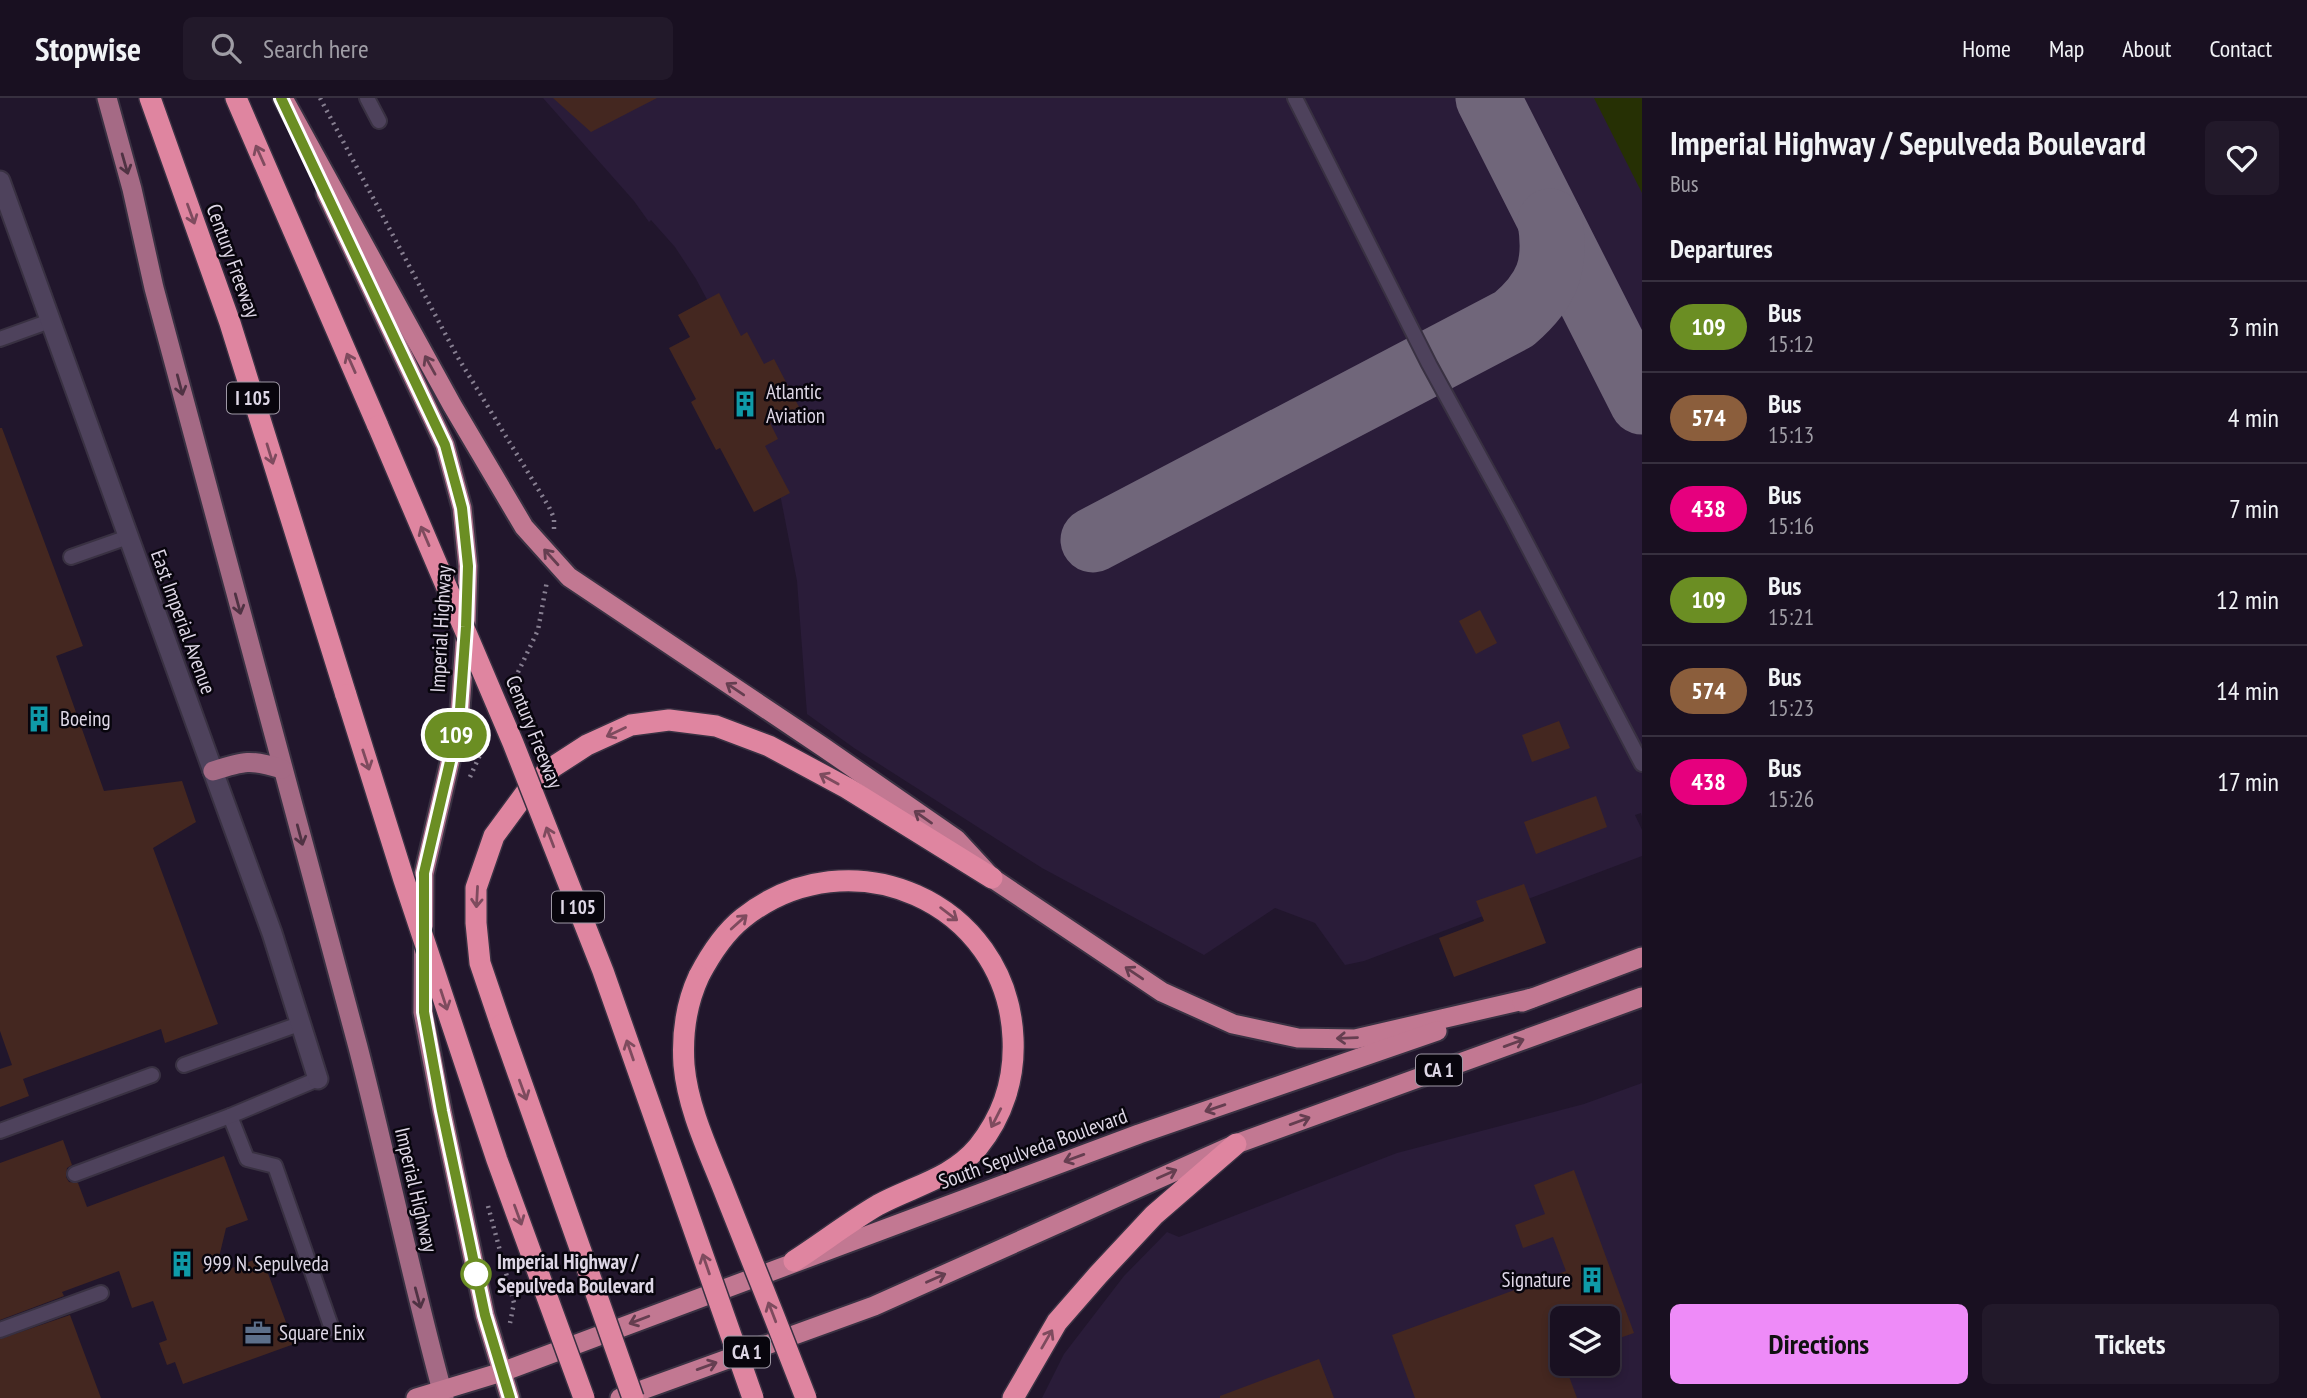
<!DOCTYPE html>
<html lang="en">
<head>
<meta charset="utf-8">
<style>
	body { margin:0; font-family:"PT Sans Narrow",sans-serif; background:#22192a; color:#f1f3f6; height:100vh; display:flex; flex-direction:column; font-size:26px; white-space:nowrap }
	* { box-sizing:border-box; margin:0 }
	p { font-size:23px; color:#9f9da5 }
	.icon { flex:none; width:38px; height:38px; fill:none; stroke:currentColor; stroke-width:2; stroke-linecap:round; stroke-linejoin:round }
	.map { position:relative; flex:1; overflow:hidden }
	.sheet { display:flex; flex-direction:column; background:#191021; width:665px }
	.sheet>* { flex:none }
	.badge { padding:0 14px; border-radius:23px; font-size:24px; line-height:46px }
	.fabs { position:absolute; left:1550px; top:1208px; display:grid; gap:14px }
	.fabs a { display:grid; place-items:center; width:70px; height:70px; border-radius:10px; background:#191021; box-shadow:0 4px 10px #0003,0 0 0 2px #37303f; font-size:35px }
	.map>.badge { position:absolute; translate:-50% -50%; box-shadow:0 0 0 4px #fff }
	h2 { padding:0 28px; font-size:26px; line-height:63px }
	.round { display:grid; place-items:center; flex:none; width:74px; height:74px; border-radius:10px; background:#22192a }
	.head { display:flex; align-items:center; justify-content:space-between; height:119px; padding:0 28px }
	h1 { font-size:33px; font-weight:700; line-height:52px }
	.cta { display:flex; gap:14px; margin-top:auto; padding:14px 28px }
	.cta a { flex:1; height:80px; border-radius:10px; background:#ee8bf8; color:#111; font-size:28px; font-weight:700; line-height:80px; text-align:center }
	.cta a+a { background:#22192a; color:#f1f3f6 }
	ul { padding:0; list-style:none }
	li { display:flex; align-items:center; gap:21px; height:91px; padding:0 28px; border-top:2px solid #37303f }
	li div { flex:1 }
	li b { display:block; font-size:26px }
	li em { font-style:normal }
	li .badge { min-width:77px; font-weight:700; text-align:center }
	header { display:flex; align-items:center; gap:42px; box-sizing:border-box; height:98px; padding:0 35px; background:#191021; border-bottom:2px solid #37303f }
	header strong { font-size:33px }
	nav { display:flex; gap:38px; margin-inline-start:auto; font-size:24px }
	.search { width:490px; height:63px; background:#22192a; display:flex; align-items:center; gap:18px; box-sizing:border-box; padding:0 24px; border-radius:10px; color:#9f9da5; font-size:26px }
	main { display:flex; flex:1; min-height:0 }
	.map>svg:first-child { display:block }
</style>
</head>
<body>
<header>
<strong>Stopwise</strong>
<div class="search"><svg class="icon" aria-label="search" viewBox="0 0 24 24"><circle cx="10" cy="10" r="6"/><path d="M15 15l6 6"/></svg>Search here</div>
<nav><a>Home</a><a>Map</a><a>About</a><a>Contact</a></nav>
</header>
<main>
<div class="map">
<svg width="1642" height="1300" viewBox="0 0 1642 1300">
	<rect width="100%" height="100%" fill="#21162c"/>
	<g fill="#2a1c39" fill-rule="evenodd">
		<path d="M543,0H1642V719L1641,715L1635,717L1642,732V758L1364,863L1345,867L1315,825L1275,810L1204,857L1042,770L854,650L807,616L797,483L780,396L735,305L756,293L696,181L675,149L651,122L649,124L634,103Z"/>
		<path d="M1642,985V1300H1042L1064,1256L1124,1178L1167,1134L1179,1139L1397,1055L1584,1006ZM1563,1220H1608V1265H1563Z"/>
	</g>
	<path fill="#263004" d="M1594,0H1642V95Z"/>
	<g fill="none" stroke-linecap="round" stroke-linejoin="round">
		<g stroke="#70667a" stroke-width="65">
			<path d="M1488,0L1642,304"/>
			<path d="M1093,442L1514,221C1548,192 1557,167 1550,123"/>
		</g>
	</g>
	<g fill="#442720">
		<path d="M553,0H657L591,34Z"/>
		<path d="M719,195L741,238L747,234L764,266L774,261L799,309L770,325L778,341L765,348L790,395L754,414L720,350L716,352L691,304L696,301L669,250L690,239L678,217Z"/>
		<path d="M0,330H2L83,548L56,558L104,693L182,683L196,724L153,750L218,926L165,945L161,931L23,981L29,998L0,1009V971L12,967L0,933Z"/>
		<path d="M1480,512L1497,545L1476,556L1459,523Z"/>
		<path d="M1559,623L1570,650L1532,664L1522,637Z"/>
		<path d="M1596,698L1607,729L1536,756L1524,724Z"/>
		<path d="M1524,786L1546,845L1454,879L1439,840L1484,823L1476,803Z"/>
		<path d="M63,1042L72,1067L67,1070L66,1079L69,1084L78,1085L87,1109L224,1058L248,1122L226,1130L215,1176L262,1159L294,1246L183,1286L175,1264L167,1267L159,1245L167,1242L153,1203L132,1210L119,1173L62,1194L64,1198L0,1222V1065Z"/>
		<path d="M1574,1072L1634,1235L1608,1244V1220H1563V1261L1552,1265H1564L1577,1300H1415L1392,1237L1566,1173L1553,1139L1523,1150L1515,1127L1545,1116L1534,1087Z"/>
		<path d="M70,1217L101,1300H0V1241Z"/>
		<path d="M1319,1261L1334,1300H1220V1298Z"/>
	</g>
	<g fill="none" stroke-linecap="round" stroke-linejoin="round">
		<g stroke="#393142" stroke-width="18">
			<g id="service">
				<path d="M367,0L379,23"/>
				<path d="M1295,0L1429,266L1511,416L1642,666"/>
				<path d="M0,241L50,223"/>
				<path d="M71,459L128,439"/>
				<path d="M184,967L302,925"/>
				<path d="M230,1018L247,1061L275,1068L332,1231"/>
				<path d="M0,1033L152,977"/>
				<path d="M75,1076L230,1018L318,981"/>
				<path d="M0,1232L101,1195"/>
			</g>
		</g>
		<g stroke="#393142" stroke-width="23">
			<path id="minor" d="M213,673L272,835L318,981"/>
		</g>
		<g stroke="#393142" stroke-width="23">
			<path id="tertiary" d="M0,83L213,673"/>
		</g>
		<g stroke="#393142" stroke-width="23">
			<g id="primary">
				<path d="M107,0L132,91L154,190L358,949C388,1065 412,1184 444,1300"/>
				<path d="M326,95L445,347L462,410L468,468L466,529L459,625L424,776L423,914L442,1013L485,1217L510,1300"/>
				<path d="M213,673C244,663 251,661 282,671"/>
			</g>
		</g>
		<g stroke="#393142" stroke-width="23">
			<g id="trunk">
				<path d="M283,0L452,307L524,429L569,479L823,649L956,741L992,780L1162,894L1233,926L1298,940L1355,941L1532,900"/>
				<path d="M1522,904L1642,859"/>
				<path d="M416,1300L502,1274L1139,1036L1437,933"/>
				<path d="M620,1300L874,1208L1236,1046L1642,899"/>
			</g>
		</g>
		<g stroke="#393142" stroke-width="24">
			<g id="motorway">
				<path d="M150,0L230,225L346,597"/>
				<path d="M236,0L378,328"/>
				<path d="M699,878C710,857 724,835 743,820C850,735 1007,804 1013,940C1015,980 1003,1018 978,1049C951,1081 913,1088 878,1107C849,1124 822,1145 794,1163"/>
				<path d="M501,927L480,865L476,825V790L494,738L530,689L553,669L587,647L631,627L669,622L716,628L769,648L847,690L992,780"/>
				<path d="M1013,1300L1057,1224L1098,1177L1154,1117L1236,1046"/>
			</g>
		</g>
		<g stroke="#877f91" stroke-width="4.5" stroke-dasharray="2 5" stroke-linecap="butt">
			<path d="M320,0L457,258L549,409L554,420V433"/>
			<path d="M512,587L538,532L547,483"/>
			<path d="M470,679L488,639"/>
			<path d="M488,1108L514,1205L510,1225"/>
		</g>
		<use href="#service" stroke="#4e425c" stroke-width="14"/>
		<use href="#minor" stroke="#4e425c" stroke-width="19"/>
		<use href="#tertiary" stroke="#4e425c" stroke-width="19"/>
		<use href="#primary" stroke="#a56a85" stroke-width="19"/>
		<use href="#trunk" stroke="#c27892" stroke-width="19"/>
		<use href="#motorway" stroke="#df85a0" stroke-width="21"/>
		<g stroke="#393142" stroke-width="24" stroke-linecap="butt">
			<g id="motorway-bridge">
				<path d="M378,328L513,645L603,873L753,1300"/>
				<path d="M346,597L404,782L497,1062L584,1300"/>
				<path d="M699,878C686,906 682,937 684,967C688,1013 711,1058 727,1100C754,1167 780,1233 806,1300"/>
				<path d="M501,927L633,1300"/>
			</g>
		</g>
		<use href="#motorway-bridge" stroke="#df85a0" stroke-width="21"/>
	</g>
	<defs><path id="oneway-shaft" d="M-6 0H5M1.5-3L5.5 0L1.5 3" fill="none" stroke-width="1.6" stroke-linecap="round" stroke-linejoin="round" transform="scale(1.75)"/></defs>
	<g stroke="#7e4b5e">
		<use href="#oneway-shaft" transform="translate(260 57) rotate(-114)"/>
		<use href="#oneway-shaft" transform="translate(191 116) rotate(70)"/>
		<use href="#oneway-shaft" transform="translate(351 265) rotate(-114)"/>
		<use href="#oneway-shaft" transform="translate(270 356) rotate(73)"/>
		<use href="#oneway-shaft" transform="translate(425 438) rotate(-113)"/>
		<use href="#oneway-shaft" transform="translate(616 634) rotate(155)"/>
		<use href="#oneway-shaft" transform="translate(366 662) rotate(72)"/>
		<use href="#oneway-shaft" transform="translate(829 681) rotate(-151)"/>
		<use href="#oneway-shaft" transform="translate(550 739) rotate(-111)"/>
		<use href="#oneway-shaft" transform="translate(477 799) rotate(93)"/>
		<use href="#oneway-shaft" transform="translate(949 816) rotate(37)"/>
		<use href="#oneway-shaft" transform="translate(739 824) rotate(-42)"/>
		<use href="#oneway-shaft" transform="translate(444 902) rotate(72)"/>
		<use href="#oneway-shaft" transform="translate(630 952) rotate(-109)"/>
		<use href="#oneway-shaft" transform="translate(523 992) rotate(70)"/>
		<use href="#oneway-shaft" transform="translate(996 1020) rotate(117)"/>
		<use href="#oneway-shaft" transform="translate(518 1117) rotate(70)"/>
		<use href="#oneway-shaft" transform="translate(706 1166) rotate(-109)"/>
		<use href="#oneway-shaft" transform="translate(772 1214) rotate(-111)"/>
		<use href="#oneway-shaft" transform="translate(1047 1241) rotate(-60)"/>
	</g>
	<g stroke="#4f3243">
		<use href="#oneway-shaft" transform="translate(125 66) rotate(74)"/>
		<use href="#oneway-shaft" transform="translate(180 287) rotate(75)"/>
		<use href="#oneway-shaft" transform="translate(238 506) rotate(75)"/>
		<use href="#oneway-shaft" transform="translate(300 737) rotate(75)"/>
		<use href="#oneway-shaft" transform="translate(418 1200) rotate(75)"/>
	</g>
	<g stroke="#653e50">
		<use href="#oneway-shaft" transform="translate(430 267) rotate(-119)"/>
		<use href="#oneway-shaft" transform="translate(551 459) rotate(-132)"/>
		<use href="#oneway-shaft" transform="translate(735 591) rotate(-146)"/>
		<use href="#oneway-shaft" transform="translate(923 719) rotate(-145)"/>
		<use href="#oneway-shaft" transform="translate(1134 875) rotate(-146)"/>
		<use href="#oneway-shaft" transform="translate(1347 940) rotate(178)"/>
		<use href="#oneway-shaft" transform="translate(1514 945) rotate(-20)"/>
		<use href="#oneway-shaft" transform="translate(1215 1010) rotate(161)"/>
		<use href="#oneway-shaft" transform="translate(1300 1023) rotate(-20)"/>
		<use href="#oneway-shaft" transform="translate(1074 1060) rotate(160)"/>
		<use href="#oneway-shaft" transform="translate(1167 1076) rotate(-24)"/>
		<use href="#oneway-shaft" transform="translate(936 1180) rotate(-24)"/>
		<use href="#oneway-shaft" transform="translate(639 1222) rotate(159)"/>
		<use href="#oneway-shaft" transform="translate(707 1268) rotate(-20)"/>
	</g>
	<g fill="none" stroke-linecap="round" stroke-linejoin="round">
		<g stroke="#fff" stroke-width="16">
			<path id="line" d="M281,0L445,347L462,410L468,468L466,529L459,625L424,775V914L442,1013L485,1217L510,1300"/>
		</g>
		<use href="#line" stroke="#6b8e23" stroke-width="10"/>
	</g>
	<defs>
		<g id="building-bare" transform="scale(2.1)"><path d="M-4-6H4V6H1V3H-1V6H-4ZM-2.5-4.3h1.7v1.8h-1.7ZM.8-4.3h1.7v1.8H.8ZM-2.5-1h1.7V.8h-1.7ZM.8-1h1.7V.8H.8Z" fill="#0f9aa8" stroke="#08050d" stroke-width="2.5" paint-order="stroke"/></g>
		<g id="office-bare" transform="scale(2.1)"><path d="M-6-3h4V-5.5h4V-3h4V5H-6ZM-1-4.5V-3h2v-1.5ZM-6 0V1H6V0Z" fill="#5c6f8a" stroke="#08050d" stroke-width="2.5" paint-order="stroke"/></g>
	</defs>
	<g fill-rule="evenodd">
		<use href="#building-bare" x="745" y="306"/>
		<use href="#building-bare" x="39" y="621"/>
		<use href="#building-bare" x="182" y="1166"/>
		<use href="#building-bare" x="1592" y="1182"/>
		<use href="#office-bare" x="258" y="1235"/>
	</g>
	<circle fill="#fff" stroke="#6b8e23" stroke-width="3.5" cx="476" cy="1176" r="14"/>
	<g text-anchor="middle" stroke-width="5" stroke-linejoin="round" paint-order="stroke">
		<g fill="#08050d" stroke="#9e98a5" stroke-width="2">
			<rect x="227" y="284.5" width="52" height="31" rx="5"/>
			<rect x="552" y="793.5" width="52" height="31" rx="5"/>
			<rect x="1416" y="956.5" width="46" height="31" rx="5"/>
			<rect x="724" y="1238.5" width="46" height="31" rx="5"/>
		</g>
		<g font-size="19" font-weight="bold" fill="#ded7e6">
			<text x="253" y="307">I 105</text>
			<text x="578" y="816">I 105</text>
			<text x="1439" y="979">CA 1</text>
			<text x="747" y="1261">CA 1</text>
		</g>
		<g font-size="21" fill="#ded7e6" stroke="#08050d">
			<text transform="translate(233 163) rotate(70)" y="7">Century Freeway</text>
			<text transform="translate(183 524) rotate(70)" y="7">East Imperial Avenue</text>
			<text transform="translate(441 531) rotate(-87)" y="7">Imperial Highway</text>
			<text transform="translate(534 634) rotate(68)" y="7">Century Freeway</text>
			<text transform="translate(1033 1051) rotate(-20)" y="7">South Sepulveda Boulevard</text>
			<text transform="translate(416 1092) rotate(77)" y="7">Imperial Highway</text>
		</g>
		<g font-size="21" fill="#ded7e6" stroke="#08050d" text-anchor="start">
			<text x="766" y="301">Atlantic<tspan x="766" dy="24">Aviation</tspan></text>
			<text x="60" y="628">Boeing</text>
			<text x="203" y="1173">999 N. Sepulveda</text>
			<text x="1571" y="1189" text-anchor="end">Signature</text>
			<text x="279" y="1242">Square Enix</text>
		</g>
		<g font-size="21" font-weight="bold" fill="#ded7e6" stroke="#08050d" text-anchor="start">
			<text x="497" y="1171">Imperial Highway /<tspan x="497" dy="24">Sepulveda Boulevard</tspan></text>
		</g>
	</g>
</svg>
<div class="fabs">
<a><svg class="icon" aria-label="layers" viewBox="0 0 24 24"><path d="M12 4l9 5-9 5-9-5zM3 14l9 5 9-5"/></svg></a>
</div>
<b class="badge" style="left:456px;top:637px;background:#6b8e23;color:#fff">109</b>
</div>
<section class="sheet">
<div class="head"><div><h1>Imperial Highway / Sepulveda Boulevard</h1><p>Bus</p></div><a class="round"><svg class="icon" aria-label="heart" viewBox="0 0 24 24"><path d="M12 20l-8-8c-3-5 5-10 8-4 3-6 11-1 8 4z"/></svg></a></div>
<h2>Departures</h2>
<ul>
<li><span class="badge" style="background:#6b8e23;color:#fff">109</span><div><b>Bus</b><p>15:12</p></div><em>3 min</em></li>
<li><span class="badge" style="background:#8b5e3c;color:#fff">574</span><div><b>Bus</b><p>15:13</p></div><em>4 min</em></li>
<li><span class="badge" style="background:#e6007e;color:#fff">438</span><div><b>Bus</b><p>15:16</p></div><em>7 min</em></li>
<li><span class="badge" style="background:#6b8e23;color:#fff">109</span><div><b>Bus</b><p>15:21</p></div><em>12 min</em></li>
<li><span class="badge" style="background:#8b5e3c;color:#fff">574</span><div><b>Bus</b><p>15:23</p></div><em>14 min</em></li>
<li><span class="badge" style="background:#e6007e;color:#fff">438</span><div><b>Bus</b><p>15:26</p></div><em>17 min</em></li>
</ul>
<div class="cta"><a>Directions</a><a>Tickets</a></div>
</section>
</main>
</body>
</html>
